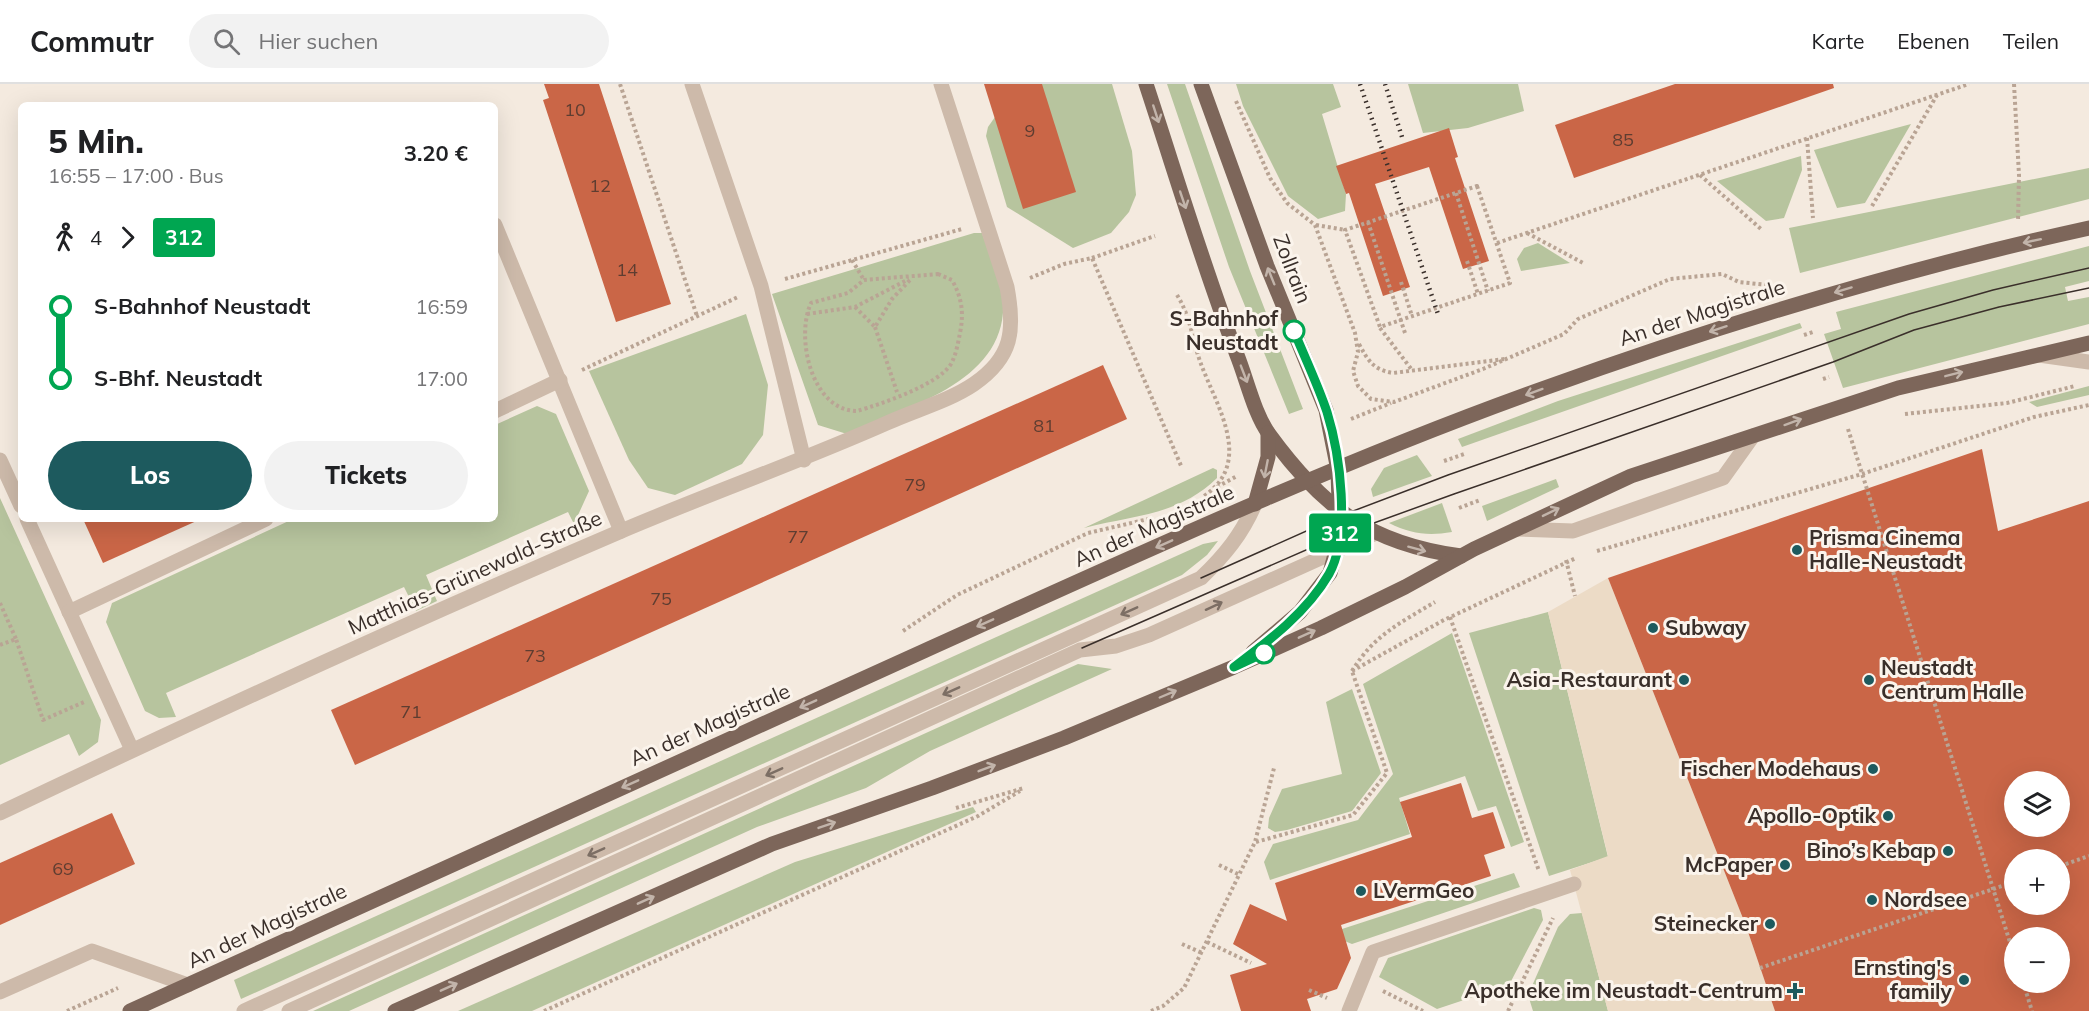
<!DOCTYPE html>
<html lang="de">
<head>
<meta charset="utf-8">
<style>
	body { margin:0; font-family:Mulish,sans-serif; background:#f2f2f2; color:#202124; height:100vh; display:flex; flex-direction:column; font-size:22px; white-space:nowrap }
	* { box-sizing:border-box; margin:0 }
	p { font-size:20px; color:#757577 }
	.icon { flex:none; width:33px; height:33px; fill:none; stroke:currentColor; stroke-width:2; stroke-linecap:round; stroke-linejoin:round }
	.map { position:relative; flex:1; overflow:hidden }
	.panel { position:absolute; left:18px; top:18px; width:480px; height:420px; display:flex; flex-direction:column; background:#fff; border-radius:9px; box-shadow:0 6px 24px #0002 }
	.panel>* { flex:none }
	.badge { padding:0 12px; border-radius:4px; font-size:21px; line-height:39px }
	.tools { position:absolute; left:2004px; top:687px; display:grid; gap:12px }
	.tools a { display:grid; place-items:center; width:66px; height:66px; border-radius:50%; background:#fff; box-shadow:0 6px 24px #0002; font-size:30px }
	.map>.badge { position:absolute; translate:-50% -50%; box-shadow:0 0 0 3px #fff }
	.legs { display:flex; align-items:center; gap:9px; height:66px; padding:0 30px; font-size:20px }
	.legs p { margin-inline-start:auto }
	.summary { display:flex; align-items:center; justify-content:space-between; height:102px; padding:0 30px }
	h1 { font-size:33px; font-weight:800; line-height:45px }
	.button { display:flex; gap:12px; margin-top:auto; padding:12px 30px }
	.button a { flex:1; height:69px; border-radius:36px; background:#1d5a5e; color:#fff; font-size:24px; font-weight:800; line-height:69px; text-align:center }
	.button a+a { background:#f2f2f2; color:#202124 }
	ul { padding:0 30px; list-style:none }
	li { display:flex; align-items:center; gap:21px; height:72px; font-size:22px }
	li i { display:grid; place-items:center; width:9px; height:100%; margin:0 8px; background:currentColor }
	li i::after { content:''; width:15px; height:15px; margin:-8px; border:4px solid; border-radius:50%; background:#fff }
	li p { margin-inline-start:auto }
	li:first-child i { background:linear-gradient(#0000 50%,currentColor 0) }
	li:last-child i { background:linear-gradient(currentColor 50%,#0000 0) }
	header { display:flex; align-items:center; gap:36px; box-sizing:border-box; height:84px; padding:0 30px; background:#fff; border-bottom:2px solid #e0e0e0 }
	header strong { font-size:28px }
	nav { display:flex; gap:33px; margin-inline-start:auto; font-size:21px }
	.search { width:420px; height:54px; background:#f2f2f2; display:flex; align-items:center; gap:15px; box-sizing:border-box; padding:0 21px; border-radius:33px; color:#757577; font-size:22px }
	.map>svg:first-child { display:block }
</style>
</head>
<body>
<header>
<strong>Commutr</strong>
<div class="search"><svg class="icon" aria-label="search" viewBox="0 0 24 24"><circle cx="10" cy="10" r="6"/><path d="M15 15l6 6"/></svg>Hier suchen</div>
<nav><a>Karte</a><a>Ebenen</a><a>Teilen</a></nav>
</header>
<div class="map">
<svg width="2089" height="927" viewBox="0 0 2089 927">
	<rect width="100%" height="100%" fill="#f4eadf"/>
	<g fill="#b7c49e">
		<path d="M1042,0H1112L1132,67L1136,111L1129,128L1111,149L1073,164L1007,123L986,52L988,43L995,33Z"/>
		<path d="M1167,0H1185L1250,187L1303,325L1289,330L1229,183Z"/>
		<path d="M1236,0H1333L1341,23L1322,30L1346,110L1345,127L1318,135L1288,112L1243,22Z"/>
		<path d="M1408,0H1518L1524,27L1468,44L1423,49Z"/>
		<path d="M1911,40L1865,119L1837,124L1814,66Z"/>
		<path d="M1801,72L1802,86L1784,134L1766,137L1717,97Z"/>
		<path d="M2089,84V115L1800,189L1789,144Z"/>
		<path d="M974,149H982C988,167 999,187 1002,206C1016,296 910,321 847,350L818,341L772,210Z"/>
		<path d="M1538,159L1570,179L1521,187L1517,175L1524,164Z"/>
		<path d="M2089,162V197L2065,203L2068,217L2089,213V240L1843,304L1824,250L1841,245L1836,228Z"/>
		<path d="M746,230L768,301L763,351L742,380L675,411L648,404L629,376L589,287Z"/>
		<path d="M1800,239L1802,244L1462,363L1458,355L1558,317Z"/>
		<path d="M2089,302V311L2037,323L2029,318Z"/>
		<path d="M537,322L556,330L589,407L574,440L568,428L426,491L437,517L416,527L404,503L166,609L176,633L159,634L145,627L106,538L112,519L293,435H495V341Z"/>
		<path d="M1417,371L1432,392L1373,413L1371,405L1384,384Z"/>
		<path d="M1213,384L1217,386V394C1178,432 1134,431 1084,444Z"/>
		<path d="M1556,395L1559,403L1487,437L1482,422Z"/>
		<path d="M0,414L101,636L98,658L79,672L69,650L0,681Z"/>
		<path d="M1442,419L1452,448C1428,452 1411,450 1389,439Z"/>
		<path d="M1218,457L1207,471L1182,491L241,915L234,896L1203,460Z"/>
		<path d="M1548,528L1608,773L1549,792L1469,549Z"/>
		<path d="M1452,549L1524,758L1511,763L1496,722L1478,727L1465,692L1399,714L1410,750L1270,796L1264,778L1273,760L1358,736L1393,690L1363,600Z"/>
		<path d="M1078,580L1112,585L930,667L866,704L757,743L349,927H313Z"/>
		<path d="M1352,605L1381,689L1352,727L1287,746L1275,748L1268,744L1269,734L1282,705L1342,690L1326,618Z"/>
		<path d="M973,723L976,728L532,927H458L795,778Z"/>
		<path d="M1514,789L1520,803L1352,860L1337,854L1342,845Z"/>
		<path d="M1534,824L1541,826L1543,836L1509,901L1437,925L1379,893L1388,874Z"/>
		<path d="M1582,829L1608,927H1533L1528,911L1558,843L1570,830Z"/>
	</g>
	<path fill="#ecdbc6" d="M1608,494L1746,842L1775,927H1608L1570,786L1608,772L1548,528Z"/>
	<g fill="#ca6647" fill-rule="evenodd">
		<path d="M544,0H599L671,220L616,238L543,16L549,14Z"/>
		<path d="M984,0H1042L1076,108L1023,125Z"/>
		<path d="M1675,0H1833L1834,4L1574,94L1555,41Z"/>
		<path d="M1449,44L1458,73L1455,74L1489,177L1463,185L1429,83L1375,100L1410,203L1383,212L1349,109L1346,110L1336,82Z"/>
		<path d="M1103,281L1127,335L355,681L331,626Z"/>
		<path d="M1982,365L1998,447L2089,417V927H1775L1746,842L1608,494ZM2014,698H2060V742H2014ZM2014,776H2060V820H2014ZM2014,854H2060V898H2014Z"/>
		<path d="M83,435H201L103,479Z"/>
		<path d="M1461,699L1472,734L1493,728L1505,764L1484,771L1491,792L1341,841L1351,874L1337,905L1307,915L1311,927H1241L1230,891L1267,880L1233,860L1250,820L1287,837L1275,799L1412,753L1400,718Z"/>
		<path d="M112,729L135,780L0,841V779Z"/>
	</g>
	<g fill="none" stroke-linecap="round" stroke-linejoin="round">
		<g stroke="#b9a494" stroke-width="4" stroke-dasharray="3 3" stroke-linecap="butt">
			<path d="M620,0L697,232"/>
			<path d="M2014,0L2019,91L2018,137"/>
			<path d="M1236,17L1270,94L1287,119L1315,141L1355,249L1358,268L1353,287L1358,302L1371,315L1394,318L1483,285L1564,250L1578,235L1670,195L1722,190L1739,198L1768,201"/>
			<path d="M1807,54L1813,134"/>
			<path d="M1700,91L1761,145"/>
			<path d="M1477,102L1510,199L1380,243L1345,146Z"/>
			<path d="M1456,109L1488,207"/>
			<path d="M1872,122L1937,11"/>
			<path d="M1368,138L1405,249"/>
			<path d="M1316,141L1345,146"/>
			<path d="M1527,149L1585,180"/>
			<path d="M1497,159L1969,0"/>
			<path d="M1092,174L1155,152"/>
			<path d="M852,176L864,196"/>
			<path d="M1467,177L1478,210"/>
			<path d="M938,190L952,196C962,214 964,229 960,249C958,259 956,271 951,280C938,301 881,320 857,327C812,327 795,254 811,219L848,209L864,196Z"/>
			<path d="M1030,194L1064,180L1092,174L1182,384"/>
			<path d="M785,195L962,145"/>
			<path d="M1401,198L1412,232"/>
			<path d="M1177,211C1191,233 1192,256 1201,280C1217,323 1254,378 1204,412"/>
			<path d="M855,223L875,243L892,215L910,196"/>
			<path d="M807,230L855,223L909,195"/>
			<path d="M875,243L897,308"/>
			<path d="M1380,244L1412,286"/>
			<path d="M1804,251L1813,248"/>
			<path d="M1359,260C1368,277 1374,286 1393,289L1505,275"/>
			<path d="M582,286L738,213"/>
			<path d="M1823,295L1829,293"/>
			<path d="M1905,330L2007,319L2075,302"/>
			<path d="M1351,335L1391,319"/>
			<path d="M1848,345L2014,871"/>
			<path d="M1444,377L1464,370"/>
			<path d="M1217,403L1237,392"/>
			<path d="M1459,424L1480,416"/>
			<path d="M1597,467L1862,390L2034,333L2089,321"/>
			<path d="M1566,476L1575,512"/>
			<path d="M0,519L16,555"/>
			<path d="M1450,533L1539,787"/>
			<path d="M903,547L957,511L1088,449L1153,434"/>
			<path d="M0,561L16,555L43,636L84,618"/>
			<path d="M1352,587C1374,551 1400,539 1435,518"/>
			<path d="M1352,587L1444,536L1576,474"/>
			<path d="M956,724L1024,704"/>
			<path d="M1256,758L1353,731L1387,689L1352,587"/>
			<path d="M1219,781L1240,791"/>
			<path d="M2060,782L2089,772"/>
			<path d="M1207,858L1251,879"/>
			<path d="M1182,860L1202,869"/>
			<path d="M1760,884L2014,798"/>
			<path d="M2023,898L2032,927"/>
			<path d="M1309,906L1327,914"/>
			<path d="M1383,907L1423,927"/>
			<path d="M67,927L118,904"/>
			<path d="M544,927L978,732L1020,707"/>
			<path d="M1151,927L1163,922L1184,904L1255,758L1274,684"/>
			<path d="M1508,927L1553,834"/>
		</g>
		<g stroke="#cdbaaa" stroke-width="15">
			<path d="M692,0L761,202L804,376"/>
			<path d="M495,141L621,447"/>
			<path d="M2039,271L2089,278"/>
			<path d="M495,327L560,296"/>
			<path d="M0,376L21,422"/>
			<path d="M27,435L132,666"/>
			<path d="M1516,445L1573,447L1723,394L1753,352"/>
			<path d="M69,528L266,435"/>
			<path d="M0,729C204,632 411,537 619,448C708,410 799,378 887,339C915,326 949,317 974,300C1013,273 1015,246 1007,203L941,0"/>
			<path d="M0,908L92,867L188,901"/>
			<path d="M244,927L1201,494C1225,471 1242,450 1255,420"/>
			<path d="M289,927L1080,566L1116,562L1149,551L1374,450"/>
			<path d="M1349,927L1373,868L1574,800"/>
		</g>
		<g stroke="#7d665a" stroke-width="15">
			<path d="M1146,0C1176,91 1203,182 1237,271C1247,296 1254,329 1269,350C1323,424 1370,460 1461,472"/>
			<path d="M1201,0L1267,182L1326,326L1338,386L1340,452L1330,489L1300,528L1253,568"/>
			<path d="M1255,420L1268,373V349"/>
			<path d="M130,927C395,807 659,687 924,567C1126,476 1330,381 1539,306C1719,241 1902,185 2089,144"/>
			<path d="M395,927L772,760L932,704L1064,654L1234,583L1321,544L1405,503L1474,465L1631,392L1898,304L2089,259"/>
		</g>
		<g stroke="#3a2f2a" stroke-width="1.5">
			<path d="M1201,494L1340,432L1448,391L1909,230L1993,206L2089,184"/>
			<path d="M1082,564L1338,452L1454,410L1833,278L1914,246L1999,223L2089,204"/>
		</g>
		<g stroke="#3a2f2a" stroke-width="4.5" stroke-dasharray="1.5 4.5" stroke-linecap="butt">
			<path d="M1360,0L1438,230"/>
			<path d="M1385,0L1403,56"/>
		</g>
	</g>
	<defs><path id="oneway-shaft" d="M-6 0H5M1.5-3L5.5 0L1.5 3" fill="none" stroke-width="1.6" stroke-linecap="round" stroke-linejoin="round" transform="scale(1.5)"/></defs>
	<g stroke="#c2b4aa">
		<use href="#oneway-shaft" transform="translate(1156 30) rotate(72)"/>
		<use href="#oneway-shaft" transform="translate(1183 116) rotate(71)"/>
		<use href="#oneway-shaft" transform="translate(2032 157) rotate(168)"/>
		<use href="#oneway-shaft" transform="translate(1271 192) rotate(-112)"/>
		<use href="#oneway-shaft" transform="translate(1843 206) rotate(163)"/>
		<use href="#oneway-shaft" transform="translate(1718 245) rotate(162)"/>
		<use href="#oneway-shaft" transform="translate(1244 290) rotate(69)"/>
		<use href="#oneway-shaft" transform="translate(1954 290) rotate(-14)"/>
		<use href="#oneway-shaft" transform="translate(1534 308) rotate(160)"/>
		<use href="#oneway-shaft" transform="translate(1793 338) rotate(-20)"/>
		<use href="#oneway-shaft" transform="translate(1266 385) rotate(101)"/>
		<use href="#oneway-shaft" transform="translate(1551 428) rotate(-26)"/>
		<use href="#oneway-shaft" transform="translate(1164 460) rotate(156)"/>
		<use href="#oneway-shaft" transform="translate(1417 465) rotate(15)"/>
		<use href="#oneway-shaft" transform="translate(985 539) rotate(156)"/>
		<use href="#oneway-shaft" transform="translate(1307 550) rotate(-24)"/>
		<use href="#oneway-shaft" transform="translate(1168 610) rotate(-23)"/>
		<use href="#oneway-shaft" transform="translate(808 620) rotate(156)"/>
		<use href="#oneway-shaft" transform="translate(987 684) rotate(-21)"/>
		<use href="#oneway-shaft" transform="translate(630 700) rotate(156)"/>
		<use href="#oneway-shaft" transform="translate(827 741) rotate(-19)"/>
		<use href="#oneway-shaft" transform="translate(646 816) rotate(-24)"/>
		<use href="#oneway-shaft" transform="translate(449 903) rotate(-24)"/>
	</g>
	<g stroke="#7c6e64">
		<use href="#oneway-shaft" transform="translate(1214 522) rotate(-25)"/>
		<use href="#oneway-shaft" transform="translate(1129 527) rotate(156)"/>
		<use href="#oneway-shaft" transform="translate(951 607) rotate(156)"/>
		<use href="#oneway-shaft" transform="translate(774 688) rotate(156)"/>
		<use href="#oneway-shaft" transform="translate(596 768) rotate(156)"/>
	</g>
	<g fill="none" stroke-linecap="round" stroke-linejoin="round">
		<g stroke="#fff" stroke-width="14">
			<path id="line-1" d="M1264,569L1234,583C1269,557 1307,528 1329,490C1351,450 1340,370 1327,328C1318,301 1305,274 1294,247"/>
		</g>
		<use href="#line-1" stroke="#00a651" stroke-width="9"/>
	</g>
	<g fill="#fff" stroke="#00a651" stroke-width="3">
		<circle cx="1294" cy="247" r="10"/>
		<circle cx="1264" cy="569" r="10"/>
	</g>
	<g fill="#1d5a5e" stroke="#fbf4ec" stroke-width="2">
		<circle cx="1797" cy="466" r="6"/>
		<circle cx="1653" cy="544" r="6"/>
		<circle cx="1684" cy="596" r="6"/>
		<circle cx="1869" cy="596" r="6"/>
		<circle cx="1873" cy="685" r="6"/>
		<circle cx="1888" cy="732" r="6"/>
		<circle cx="1948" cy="767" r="6"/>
		<circle cx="1785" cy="781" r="6"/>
		<circle cx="1361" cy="807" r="6"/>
		<circle cx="1872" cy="816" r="6"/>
		<circle cx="1770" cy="840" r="6"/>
		<circle cx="1964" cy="896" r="6"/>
		<path d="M1792 898h6v6h6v6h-6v6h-6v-6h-6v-6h6z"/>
	</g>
	<g text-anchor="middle" stroke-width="6" stroke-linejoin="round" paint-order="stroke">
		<g font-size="18" fill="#5e3d31">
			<text x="575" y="32">10</text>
			<text x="1030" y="53">9</text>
			<text x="1623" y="62">85</text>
			<text x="600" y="108">12</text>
			<text x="627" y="192">14</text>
			<text x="1044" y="348">81</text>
			<text x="915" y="407">79</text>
			<text x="798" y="459">77</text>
			<text x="661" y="521">75</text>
			<text x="535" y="578">73</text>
			<text x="411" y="634">71</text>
			<text x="63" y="791">69</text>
		</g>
		<g font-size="21" fill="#3a2f2a" stroke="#fbf4ec">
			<text transform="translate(1292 185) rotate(69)" y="7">Zollrain</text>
			<text transform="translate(1702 229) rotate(-18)" y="7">An der Magistrale</text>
			<text transform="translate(1154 442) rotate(-24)" y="7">An der Magistrale</text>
			<text transform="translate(475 489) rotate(-24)" y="7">Matthias-Grünewald-Straße</text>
			<text transform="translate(710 641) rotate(-24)" y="7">An der Magistrale</text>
			<text transform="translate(267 842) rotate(-25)" y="7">An der Magistrale</text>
		</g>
		<g font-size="21" font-weight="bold" fill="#3a2f2a" stroke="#fbf4ec" text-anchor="end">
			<text x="1278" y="242">S-Bahnhof<tspan x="1278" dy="24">Neustadt</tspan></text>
		</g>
		<g font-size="21" font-weight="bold" fill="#3a2f2a" stroke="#fbf4ec" text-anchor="end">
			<text x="1809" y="461" text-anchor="start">Prisma Cinema<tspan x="1809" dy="24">Halle-Neustadt</tspan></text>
			<text x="1665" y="551" text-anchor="start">Subway</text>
			<text x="1881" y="591" text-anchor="start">Neustadt<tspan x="1881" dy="24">Centrum Halle</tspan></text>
			<text x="1672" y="603">Asia-Restaurant</text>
			<text x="1861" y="692">Fischer Modehaus</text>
			<text x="1876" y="739">Apollo-Optik</text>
			<text x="1936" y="774">Bino’s Kebap</text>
			<text x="1773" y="788">McPaper</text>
			<text x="1373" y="814" text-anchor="start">LVermGeo</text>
			<text x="1884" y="823" text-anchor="start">Nordsee</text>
			<text x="1758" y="847">Steinecker</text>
			<text x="1952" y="891">Ernsting's<tspan x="1952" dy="24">family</tspan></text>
			<text x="1783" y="914">Apotheke im Neustadt-Centrum</text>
		</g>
	</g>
</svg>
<div class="tools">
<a><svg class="icon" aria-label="layers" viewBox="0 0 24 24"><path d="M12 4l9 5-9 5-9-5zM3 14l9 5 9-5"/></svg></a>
<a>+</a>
<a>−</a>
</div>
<b class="badge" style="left:1340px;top:449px;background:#00a651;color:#fff">312</b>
<section class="panel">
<div class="summary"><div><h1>5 Min.</h1><p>16:55 – 17:00 · Bus</p></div><b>3.20 €</b></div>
<div class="legs"><svg class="icon" aria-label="walk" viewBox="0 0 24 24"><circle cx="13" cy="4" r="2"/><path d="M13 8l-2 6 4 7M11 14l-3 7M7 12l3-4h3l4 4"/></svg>4<svg class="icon" aria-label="forward" viewBox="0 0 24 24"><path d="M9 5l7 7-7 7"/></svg><b class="badge" style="background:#00a651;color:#fff">312</b></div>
<ul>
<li><i style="color:#00a651"></i><b>S-Bahnhof Neustadt</b><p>16:59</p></li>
<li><i style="color:#00a651"></i><b>S-Bhf. Neustadt</b><p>17:00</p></li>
</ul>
<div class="button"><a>Los</a><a>Tickets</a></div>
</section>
</div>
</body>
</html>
